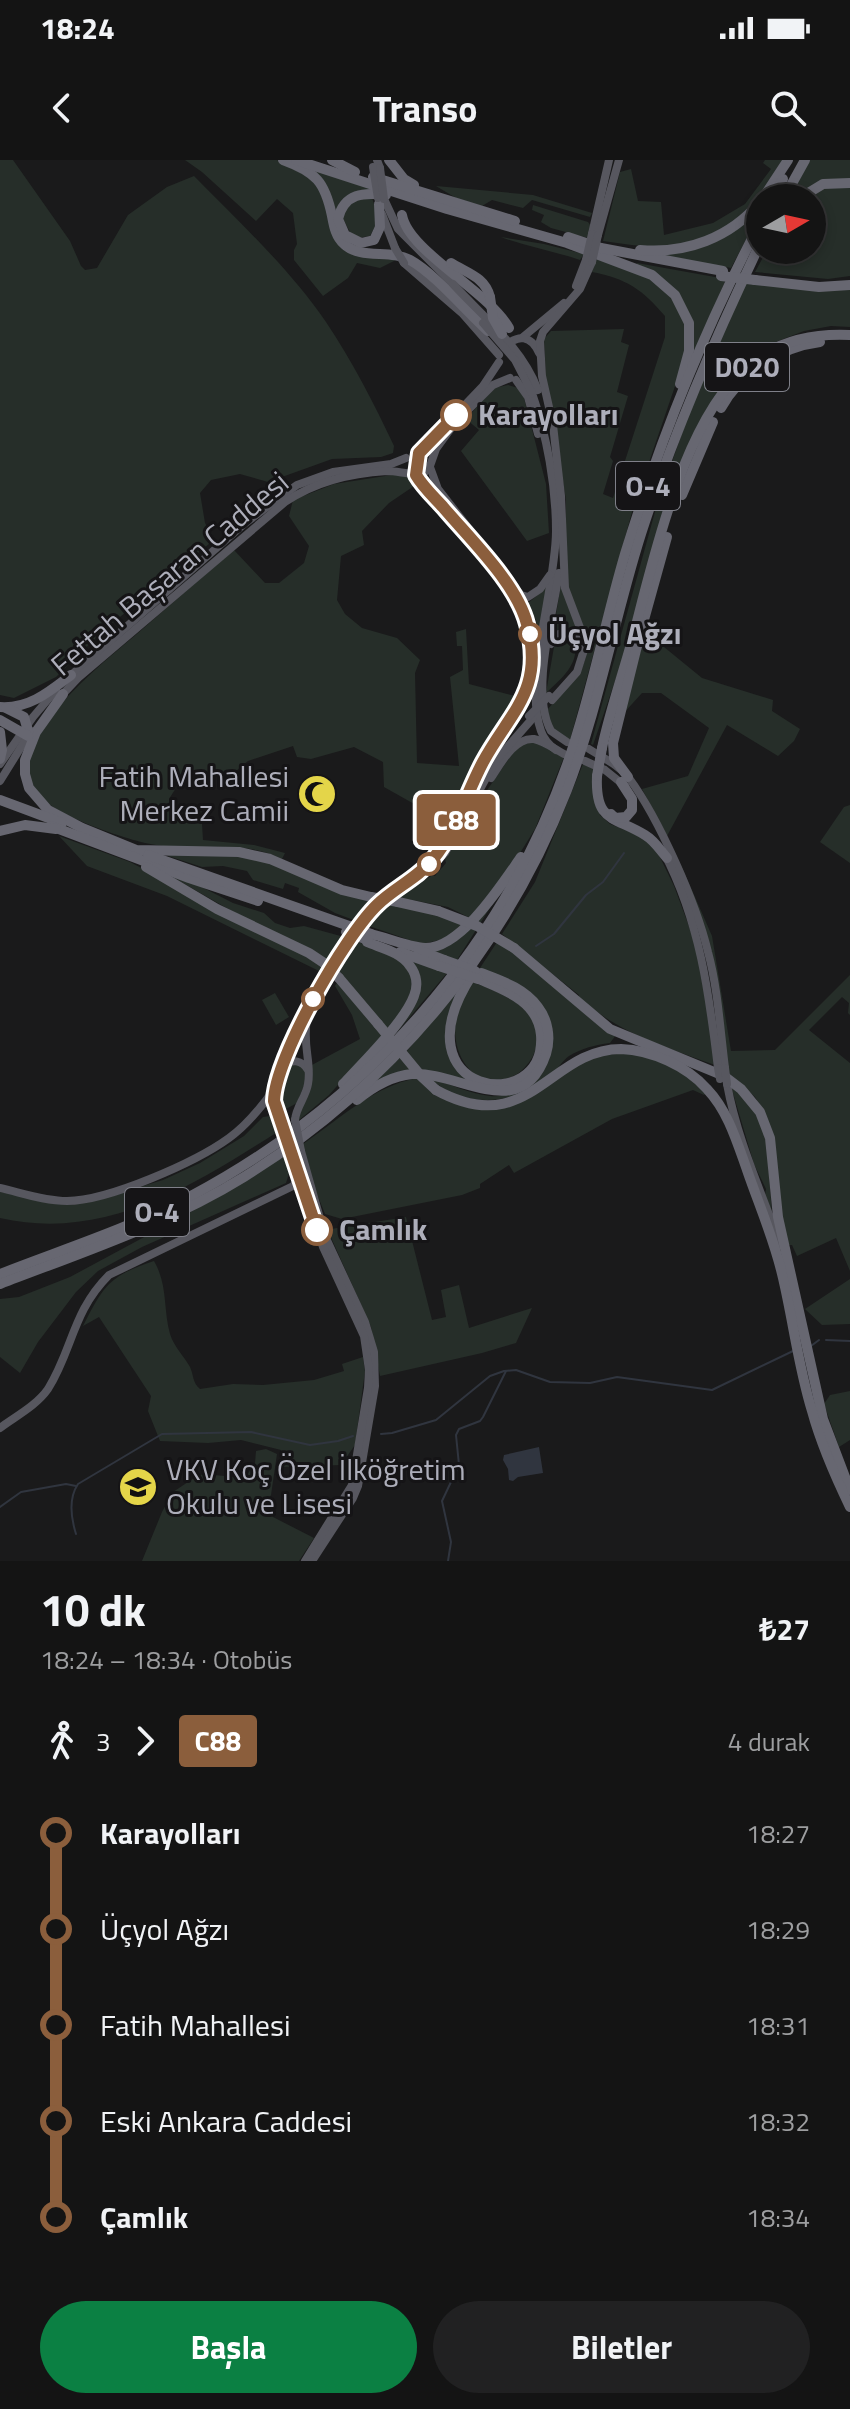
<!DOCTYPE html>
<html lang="tr">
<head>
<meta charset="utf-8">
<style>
	body { margin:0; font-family:"Titillium Web",sans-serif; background:#212122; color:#f1f3f6; height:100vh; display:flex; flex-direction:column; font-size:30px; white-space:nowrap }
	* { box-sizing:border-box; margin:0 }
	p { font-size:26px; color:#9d9ea0 }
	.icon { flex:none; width:44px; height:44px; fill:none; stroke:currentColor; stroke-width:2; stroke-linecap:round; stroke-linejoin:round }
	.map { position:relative; height:1401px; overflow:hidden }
	.panel { display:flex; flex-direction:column; background:#141414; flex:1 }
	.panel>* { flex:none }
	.badge { padding:0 16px; border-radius:6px; font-size:28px; line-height:52px }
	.needle { width:52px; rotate:81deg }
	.fabs { position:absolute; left:746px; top:24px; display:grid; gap:16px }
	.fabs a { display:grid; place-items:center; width:80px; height:80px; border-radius:50%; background:#141414; box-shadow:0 4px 12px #0003,0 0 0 2px #333334; font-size:40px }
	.map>.badge { position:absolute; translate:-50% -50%; box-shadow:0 0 0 4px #fff }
	.legs { display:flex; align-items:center; gap:12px; height:88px; padding:0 40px; font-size:26px }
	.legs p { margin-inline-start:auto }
	.head { display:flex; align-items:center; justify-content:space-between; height:136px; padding:0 40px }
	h1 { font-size:44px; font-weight:700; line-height:60px }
	.primary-button { display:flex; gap:16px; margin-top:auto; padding:16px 40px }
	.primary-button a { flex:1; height:92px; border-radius:48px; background:#0b8043; color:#fff; font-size:32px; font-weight:700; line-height:92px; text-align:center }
	.primary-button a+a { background:#212122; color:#f1f3f6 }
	ul { padding:0 40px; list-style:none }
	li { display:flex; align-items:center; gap:28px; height:96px; font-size:30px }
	li i { display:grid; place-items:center; width:12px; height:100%; margin:0 10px; background:currentColor }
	li i::after { content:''; width:20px; height:20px; margin:-10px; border:6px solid; border-radius:50%; background:#141414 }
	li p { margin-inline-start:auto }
	li:first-child i { background:linear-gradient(#0000 50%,currentColor 0) }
	li:last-child i { background:linear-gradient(currentColor 50%,#0000 0) }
	.status { display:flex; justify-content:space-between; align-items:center; height:56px; padding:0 40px; background:#141414; direction:ltr }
	.status svg { height:22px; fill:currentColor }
	header { display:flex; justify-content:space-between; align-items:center; height:104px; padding:0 40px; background:#141414; font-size:36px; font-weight:700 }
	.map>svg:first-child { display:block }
</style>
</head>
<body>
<div class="status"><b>18:24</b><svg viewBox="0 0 49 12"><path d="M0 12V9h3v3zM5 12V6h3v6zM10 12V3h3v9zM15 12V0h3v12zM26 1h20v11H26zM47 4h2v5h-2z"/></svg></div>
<header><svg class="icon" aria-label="back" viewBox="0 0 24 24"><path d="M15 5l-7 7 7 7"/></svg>Transo<svg class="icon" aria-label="search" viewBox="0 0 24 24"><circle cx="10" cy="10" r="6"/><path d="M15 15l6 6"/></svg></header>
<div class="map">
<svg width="850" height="1401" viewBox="0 0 850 1401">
	<rect width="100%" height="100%" fill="#1a1a1b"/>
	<g fill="#262e29">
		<path d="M0,0H13L70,81L81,106L85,110L97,108L128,55L167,27L194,16C239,62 289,108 326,162C352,201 374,243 394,286L393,293L381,297L332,299L268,322L240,314L211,320L200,333L205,363L215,379L104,470L56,517L14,538L0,535Z"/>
		<path d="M185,0H277L317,22L337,81L398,99L380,108L357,103L348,118L323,136L294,100V90L297,84L293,53L277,39L256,61L202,12Z"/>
		<path d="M765,0H785C764,36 733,74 690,84C662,90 631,85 603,81L620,12L631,9L638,41L661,42L664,75L713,63L745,44L771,9L763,3Z"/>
		<path d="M810,0H850V21L838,20L797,38H790Z"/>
		<path d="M303,5L371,28V30H362L335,62L331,42Z"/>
		<path d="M436,26L533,35L592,53L590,57L532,40L523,48L492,40L482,46L456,38Z"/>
		<path d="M850,26V116L828,119L755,112L767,90H812V38H806L822,28Z"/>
		<path d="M371,35L379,59L370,76L357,78L350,72L341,55L349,41Z"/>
		<path d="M533,45L588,62L591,66L588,78L551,68L541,62L544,55L532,50Z"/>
		<path d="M760,45V53L731,108L654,94L688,90Z"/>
		<path d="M501,77L544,84L584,94L580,100C554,91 527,87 501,77Z"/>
		<path d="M597,97C619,104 662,119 676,138C687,154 686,176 686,194L632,352L570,580L552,568L547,550L580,513L585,500L587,486L566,423V340L546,218L544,179L551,171L624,169L621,182L629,185L617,232L628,236L610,297L613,301L603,334L613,338L665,177V156C642,129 627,119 592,112Z"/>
		<path d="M637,103L726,119L694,194L688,153L636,105Z"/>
		<path d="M745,123L850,126V167L831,166L804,171L778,181L747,198L720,227L681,306L626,489L593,585L591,584L658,341L695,237Z"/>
		<path d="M508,225L518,228L523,234L546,324L549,373L527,381L461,291L479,270L466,259L494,228Z"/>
		<path d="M398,314L410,316L417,324L389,343L362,371L364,385L341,396L337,440L345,454L362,468L397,478L420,500L415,513L417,603L459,606L450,517L463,510L462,486H457L456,472L466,469L469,524L515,536L514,550L482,595L448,663L384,627L383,602L354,587L311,599L297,597L293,586L248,601L236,611L181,620L169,639L170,648H201L203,680L254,685L285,693L282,699C238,677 191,694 145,683C117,676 47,653 33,629C25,616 27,595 34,582C59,538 100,505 138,473C170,445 202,417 234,390L265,423H279L304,403L309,386L289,356L293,340L334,324Z"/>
		<path d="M561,424L581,479C571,469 566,467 553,473Z"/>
		<path d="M547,427L538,474L536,460L527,444Z"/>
		<path d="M565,474L574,479C581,503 562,518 546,533L555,481Z"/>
		<path d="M653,478L702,518L773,540L772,551L800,569L794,581L778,596L727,565L667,676L642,629L688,616L709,568L661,533H642L622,555L643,482Z"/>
		<path d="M533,581L564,597L535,669L515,701L470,758L448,747L397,737L431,716H435L446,703L445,699L472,652L512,594L519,585Z"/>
		<path d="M583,604L595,609L600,655L610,664L646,678L658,693L674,726L700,796L715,905C662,886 621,874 578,837L579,835L502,774L535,722Z"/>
		<path d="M850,645V703L820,682L844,647Z"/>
		<path d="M59,676L130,702L309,796L326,810L307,840L304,839L319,811L167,736L87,706Z"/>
		<path d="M169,694H239L270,702L375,741L359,762L335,753L298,732L299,728L285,723L283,729L253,720L247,711L223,706L202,707L168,696Z"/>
		<path d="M681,705L712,776L731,891L775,890L850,815V855L848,853L849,843L842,837L809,870L850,903V1111L836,1078L797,1096L792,1085H788L778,1042L765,953L755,937L728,913L717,824L679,706Z"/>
		<path d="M514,710L457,800L425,789L445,785Z"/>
		<path d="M167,714L190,721L233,743L264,753L275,763L290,768L304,766L348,778L331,804L230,750Z"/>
		<path d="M388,744L440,753L465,764L450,778L421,784L369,766Z"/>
		<path d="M358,782C381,791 421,799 413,833C410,845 394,860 387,870L339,811Z"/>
		<path d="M497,782L518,795L616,875L610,883C595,885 582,888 569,896C562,901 558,909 552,914C517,946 465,950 429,918C449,923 469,934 490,936C501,937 509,934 519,928C547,913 555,898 552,866L480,808Z"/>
		<path d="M406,797L447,813L393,877L417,835Z"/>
		<path d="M338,821L382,875L329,935L299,960L298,952L310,906L360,879L352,855L335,826Z"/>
		<path d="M472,822C503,833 554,854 533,896C528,905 520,914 511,917C471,933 448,889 457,855C459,844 467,832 472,822Z"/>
		<path d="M461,827C445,859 436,901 472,922L435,912L370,926L406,892Z"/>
		<path d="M275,833L289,857L276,865L262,840Z"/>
		<path d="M636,893L681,910L707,933L704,935L693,930L612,959L514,1013L509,1005L480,1024V1028L462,1035L342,1059L325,1054L311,1019L303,984C341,958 372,927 417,918L436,933L498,946L597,895Z"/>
		<path d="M294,904L303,906L307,918L297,943L286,949L279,945C275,934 283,911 294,904Z"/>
		<path d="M730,923L759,956L767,985L772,1055L765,1035L766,1029L754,1004Z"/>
		<path d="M270,956L277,963L279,971C194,1025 106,1082 0,1058V1032L72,1045L96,1040L163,1020L200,1003L244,976L263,957Z"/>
		<path d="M288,994L292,1004L286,1023L142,1087L98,1111L76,1132L38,1182L20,1213L0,1197V1139L19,1137L70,1117L213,1040Z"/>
		<path d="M406,1057L432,1160L446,1157L441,1130L459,1125L469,1168L532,1148L516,1183L482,1193L380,1216L371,1167L329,1073L331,1069Z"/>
		<path d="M154,1101C168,1125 163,1149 170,1174C174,1187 184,1196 190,1207C194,1216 192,1222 200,1229L233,1224L263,1225L314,1220L344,1211L342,1204L363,1197L365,1211L355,1285L341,1305L281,1307V1290L241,1280L208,1283L160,1281L148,1251L151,1236L99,1157L83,1166C104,1125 109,1116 154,1101Z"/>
		<path d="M850,1119V1164L822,1165L805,1149Z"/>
		<path d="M850,1231V1280L839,1287L824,1244L830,1235Z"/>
		<path d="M266,1289L277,1294L271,1335L266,1343L273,1357L314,1378L299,1401H142L162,1352L173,1332L197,1316L204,1314L245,1318L255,1303L256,1291Z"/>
	</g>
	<path fill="#30353f" d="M539,1287L543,1313L518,1317L513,1321L509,1320L508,1309L503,1300L504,1295Z"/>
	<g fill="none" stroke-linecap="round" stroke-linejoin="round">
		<g stroke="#30353f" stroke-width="2">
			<path d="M536,786L554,774L586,735L603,722L624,693"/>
			<path d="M826,1180L850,1181"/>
			<path d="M811,1186L819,1180"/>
			<path d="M381,1274L392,1273L436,1260L490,1216L504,1211L516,1210L550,1222L590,1223L617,1217L712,1230L793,1191"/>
			<path d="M0,1347L21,1332L66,1324L76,1326"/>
			<path d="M76,1374C71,1358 68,1339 78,1324L162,1274L251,1272L310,1285L338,1281L353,1276"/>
			<path d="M448,1401L451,1382L442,1341L459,1305L456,1275L459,1269L480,1261L483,1257L506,1211"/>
		</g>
		<g stroke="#57575f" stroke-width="8">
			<path d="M377,0L380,8"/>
			<path d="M384,39L398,69L453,124"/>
			<path d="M382,54L395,88"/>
			<path d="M592,74L609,0"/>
			<path d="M598,75L619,0"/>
			<path d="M404,103L463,154L499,195"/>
			<path d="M576,126L586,100"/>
			<path d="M523,177L564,143"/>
			<path d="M504,187C518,174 531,175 539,193"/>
			<path d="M516,220L528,237L538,274"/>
			<path d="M532,233C547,276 556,326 556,371C556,427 523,523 541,571C544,580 549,585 556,590"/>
			<path d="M467,251L493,225L510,218"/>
			<path d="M430,307L438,329L481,384"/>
			<path d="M559,413C553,455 530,533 551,571L567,582"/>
			<path d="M514,427L521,435L528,437L540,429L550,415"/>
			<path d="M551,484L559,474C569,470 578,476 580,487"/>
			<path d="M69,517L244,364L297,325L333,312L391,304L406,298"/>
			<path d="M61,536L78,518L285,342C315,322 351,313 387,311C399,311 413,316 424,313L430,306L436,289L455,263"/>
			<path d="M552,540L577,512L584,490L582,473L565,428L561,336L553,265L542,216L540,181L543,172L580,129L592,102"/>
			<path d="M589,589C603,598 619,605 629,618C659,659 696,742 708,792C718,829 720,869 725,908"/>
			<path d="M585,601L605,610L625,626"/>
			<path d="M0,604L33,557L56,530"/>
			<path d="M491,618C500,605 514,577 534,579C544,581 555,589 564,594"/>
			<path d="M0,621L31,571"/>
			<path d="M664,693C700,762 709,833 718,908"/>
			<path d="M421,718L445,693L496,600L532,559"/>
			<path d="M284,907C291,898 302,900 308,910"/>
			<path d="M727,924C737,979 761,1031 780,1084"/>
			<path d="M295,960C296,947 306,937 308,924C312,904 302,884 307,860"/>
			<path d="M283,962L275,946V933C296,869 325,808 367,756C385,733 414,723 432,701C455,673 466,636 482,604C509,551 549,528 526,459C514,423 468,377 443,347C434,337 423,327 416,315L419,293L483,226L499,202"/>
			<path d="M301,991L325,1076L365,1162L374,1192L375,1226L358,1326L353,1338L312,1401"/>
			<path d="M292,994L323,1087L364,1176L369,1210L368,1228L352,1325L305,1401"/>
			<path d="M0,1028C22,1033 45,1041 67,1041C108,1041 196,1002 229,978C246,966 263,945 275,928"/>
			<path d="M0,1268C16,1256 36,1246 48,1229C73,1189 72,1152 109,1115L293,1026L302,1015"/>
		</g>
		<g stroke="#676771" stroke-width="10">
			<path d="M283,0C316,12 325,22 332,56C334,67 336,77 344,84C361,100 390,89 410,100C434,113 466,151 488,171"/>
			<path d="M296,0L447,49L567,83L652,115L675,135L689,163V191L680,224"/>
			<path d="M332,0L355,12"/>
			<path d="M389,0L404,19L414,25"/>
			<path d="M373,17L515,61"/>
			<path d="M763,38L788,0"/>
			<path d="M773,38L783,19"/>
			<path d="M784,38L805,0"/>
			<path d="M800,38L823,24L850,23"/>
			<path d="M379,44L380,67L374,80L361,83L345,75L338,59C344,33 364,32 386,35"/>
			<path d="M402,55C408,91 488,131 509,168"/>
			<path d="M568,77L601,88L723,111"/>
			<path d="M640,90C686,94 730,78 760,42"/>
			<path d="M451,103C467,113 485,117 490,137"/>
			<path d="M755,120L819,127L850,125"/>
			<path d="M721,248C741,212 780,187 820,182"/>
			<path d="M682,335L713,262"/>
			<path d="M637,485L667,377"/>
			<path d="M63,534L36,572L25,600V614L29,628L48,650L82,668L136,690L239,692L270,699L342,730L371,737"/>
			<path d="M0,547C29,549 49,532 71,515"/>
			<path d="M6,548L24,557L29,574"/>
			<path d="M0,560L28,576"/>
			<path d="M0,572L2,590L0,599"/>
			<path d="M602,588C610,550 623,514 633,477C653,400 682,270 739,214C769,183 808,173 850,175"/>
			<path d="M597,616C595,663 614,656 645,675C655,681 660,690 667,698"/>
			<path d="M628,617L614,598L613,583L638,482"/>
			<path d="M0,640L62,663"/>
			<path d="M611,654L615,658L626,657L632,650V639L621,622"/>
			<path d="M51,666L189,718L258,741"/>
			<path d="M0,671L25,665L56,669"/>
			<path d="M148,695L349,766"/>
			<path d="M146,707L217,749L309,793L324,803"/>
			<path d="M398,742L438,751"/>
			<path d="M371,774C388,778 408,787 425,788C461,789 502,724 521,697"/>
			<path d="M514,788L610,869L724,916L741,929L760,952L770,978L778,1057L823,1259L850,1330"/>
			<path d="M418,790L444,800"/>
			<path d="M400,792L439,806"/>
			<path d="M472,815C394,935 547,958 541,875C538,842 507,831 481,820"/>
			<path d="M339,818L378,864"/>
			<path d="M343,924C362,904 405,861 414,836C418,826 417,815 410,806C401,792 381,788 367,782"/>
			<path d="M436,930C529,981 549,889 621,889C651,890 687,906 707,929C728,951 737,982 747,1010C759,1045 774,1079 782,1114C793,1159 798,1206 812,1251C821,1284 835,1316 850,1347"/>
			<path d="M357,940C374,926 391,916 412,914C459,911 522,965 546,894C551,878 548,860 538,847C524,828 502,821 481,813"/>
			<path d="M0,1114C64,1089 130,1068 191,1036C366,943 504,788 569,599C592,532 605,462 625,394C660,280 705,168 760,63"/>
			<path d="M0,1124C83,1092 168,1064 244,1017C389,927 505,790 567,630C599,547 614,459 641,374C673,274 715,178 760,84"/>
		</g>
		<g stroke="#57575f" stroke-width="8">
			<path d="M373,7L378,38"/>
			<path d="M380,8L384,39"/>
			<path d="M395,88L404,103"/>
			<path d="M586,100L592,74"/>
			<path d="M592,102L598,75"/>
			<path d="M453,124C484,158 521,186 538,230"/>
			<path d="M483,163L515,200L532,233"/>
			<path d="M529,556L549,536"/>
			<path d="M718,908L720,919"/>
			<path d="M725,908L727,924"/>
			<path d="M295,960L301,991"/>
			<path d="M283,962L292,994"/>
		</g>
		<g stroke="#676771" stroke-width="10">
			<path d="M721,116L755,120"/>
			<path d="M490,137L493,158L502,174"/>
			<path d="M597,616L602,588"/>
			<path d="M371,737L398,742"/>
			<path d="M438,751L477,766L514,788"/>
			<path d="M349,766L371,774"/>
			<path d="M346,772L368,780"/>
			<path d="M444,800L475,811"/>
			<path d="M324,803L339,818"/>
			<path d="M439,806L478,819"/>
			<path d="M378,864L421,916L436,930"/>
		</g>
	</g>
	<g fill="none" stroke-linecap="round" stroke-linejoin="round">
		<g stroke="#fff" stroke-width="18">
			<path id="line-1" d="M317,1070L274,941C275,897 345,776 377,745C394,728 418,718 433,699C456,671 466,634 483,602C510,552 545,530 527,464C517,424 470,379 443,347C434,337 423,327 416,315L419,293L456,255"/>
		</g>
		<use href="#line-1" stroke="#8b5e3c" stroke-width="12"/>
	</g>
	<defs>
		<g id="mosque-disc" transform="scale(2)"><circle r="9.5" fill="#e4d549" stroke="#151416"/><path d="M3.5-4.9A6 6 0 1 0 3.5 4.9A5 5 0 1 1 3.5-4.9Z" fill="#111"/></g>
		<g id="school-disc" transform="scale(2)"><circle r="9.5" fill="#e4d549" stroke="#151416"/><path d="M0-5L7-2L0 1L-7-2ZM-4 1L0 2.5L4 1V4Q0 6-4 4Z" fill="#111"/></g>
	</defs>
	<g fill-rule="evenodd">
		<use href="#mosque-disc" x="317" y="634"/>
		<use href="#school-disc" x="138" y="1327"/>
	</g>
	<g fill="#fff" stroke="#8b5e3c" stroke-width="4">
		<circle cx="456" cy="255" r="14"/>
		<circle cx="530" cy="474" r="10"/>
		<circle cx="429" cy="704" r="10"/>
		<circle cx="313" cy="839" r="10"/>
		<circle cx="317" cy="1070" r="14"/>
	</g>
	<g text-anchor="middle" stroke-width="6" stroke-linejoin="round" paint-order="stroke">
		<g fill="#151416" stroke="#7f8089" stroke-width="2">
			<rect x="705" y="183" width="84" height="48" rx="6"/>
			<rect x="616" y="302" width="64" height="48" rx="6"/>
			<rect x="125" y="1028" width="64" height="48" rx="6"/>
		</g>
		<g font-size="28" font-weight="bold" fill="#adaeba">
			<text x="747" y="217">D020</text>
			<text x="648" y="336">O-4</text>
			<text x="157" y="1062">O-4</text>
		</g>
		<g font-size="30" font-weight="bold" fill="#adaeba" stroke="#151416" text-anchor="start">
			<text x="478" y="265">Karayolları</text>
			<text x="548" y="484">Üçyol Ağzı</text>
			<text x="339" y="1080">Çamlık</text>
		</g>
		<g font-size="30" fill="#adaeba" stroke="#151416">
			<text transform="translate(170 414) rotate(-40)" y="10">Fettah Başaran Caddesi</text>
		</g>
		<g font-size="30" fill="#adaeba" stroke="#151416" text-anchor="end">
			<text x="289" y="627">Fatih Mahallesi<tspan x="289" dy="34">Merkez Camii</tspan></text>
			<text x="166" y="1320" text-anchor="start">VKV Koç Özel İlköğretim<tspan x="166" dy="34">Okulu ve Lisesi</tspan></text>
		</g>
	</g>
</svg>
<div class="fabs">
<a><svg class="needle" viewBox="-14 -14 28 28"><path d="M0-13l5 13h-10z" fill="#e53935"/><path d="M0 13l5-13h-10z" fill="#9d9ea0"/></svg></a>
</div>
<b class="badge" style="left:456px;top:660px;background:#8b5e3c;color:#fff">C88</b>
</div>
<section class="panel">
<div class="head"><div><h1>10 dk</h1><p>18:24 – 18:34 · Otobüs</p></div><b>₺27</b></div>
<div class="legs"><svg class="icon" aria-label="walk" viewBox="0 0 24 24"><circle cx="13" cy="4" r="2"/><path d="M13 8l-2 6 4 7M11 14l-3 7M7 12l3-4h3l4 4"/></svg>3<svg class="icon" aria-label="forward" viewBox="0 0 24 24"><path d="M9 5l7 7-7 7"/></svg><b class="badge" style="background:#8b5e3c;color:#fff">C88</b><p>4 durak</p></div>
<ul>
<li><i style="color:#8b5e3c"></i><b>Karayolları</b><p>18:27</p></li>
<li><i style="color:#8b5e3c"></i><span>Üçyol Ağzı</span><p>18:29</p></li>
<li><i style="color:#8b5e3c"></i><span>Fatih Mahallesi</span><p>18:31</p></li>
<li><i style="color:#8b5e3c"></i><span>Eski Ankara Caddesi</span><p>18:32</p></li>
<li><i style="color:#8b5e3c"></i><b>Çamlık</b><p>18:34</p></li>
</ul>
<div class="primary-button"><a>Başla</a><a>Biletler</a></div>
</section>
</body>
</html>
